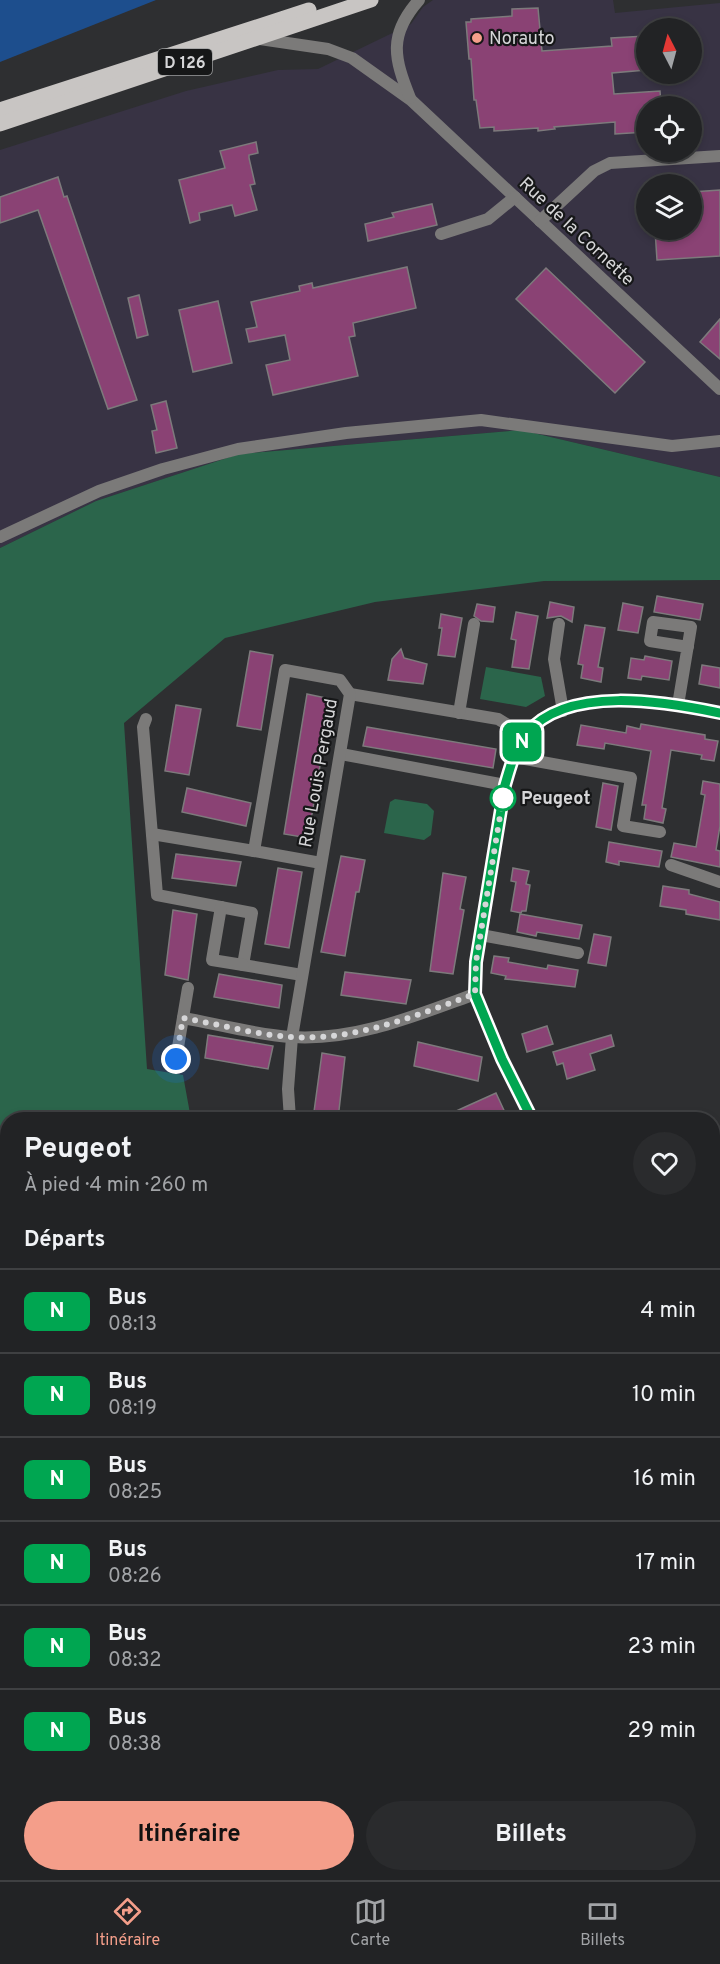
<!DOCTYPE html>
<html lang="fr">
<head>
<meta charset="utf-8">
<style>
	body { margin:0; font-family:Overpass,sans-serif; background:#2a2b2d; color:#f1f3f6; height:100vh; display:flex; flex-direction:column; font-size:22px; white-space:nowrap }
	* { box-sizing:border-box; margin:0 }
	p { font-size:20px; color:#a2a4a7 }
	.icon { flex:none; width:33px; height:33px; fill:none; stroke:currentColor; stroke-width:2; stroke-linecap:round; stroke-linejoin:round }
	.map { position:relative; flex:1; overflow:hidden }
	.panel { position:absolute; left:0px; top:1112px; width:720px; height:770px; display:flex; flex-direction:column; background:#222325; border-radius:24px 24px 0 0; box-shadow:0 3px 9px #0003,0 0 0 2px #3f4042 }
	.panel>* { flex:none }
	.badge { padding:0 12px; border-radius:9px; font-size:21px; line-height:39px }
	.needle { width:39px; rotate:354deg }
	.tools { position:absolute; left:636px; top:18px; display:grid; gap:12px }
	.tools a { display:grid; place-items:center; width:66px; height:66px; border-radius:50%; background:#222325; box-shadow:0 3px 9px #0003,0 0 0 2px #3f4042; font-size:30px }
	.you { position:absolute; width:30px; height:30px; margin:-15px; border:4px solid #fff; border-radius:50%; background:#1a73e8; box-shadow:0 0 0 9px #1a73e833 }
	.map>.badge { position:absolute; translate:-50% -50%; box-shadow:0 0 0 3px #fff }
	h2 { padding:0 24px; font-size:22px; line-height:54px }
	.round { display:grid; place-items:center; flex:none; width:63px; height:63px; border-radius:32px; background:#2a2b2d }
	.summary { display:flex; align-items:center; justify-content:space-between; height:102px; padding:0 24px }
	h1 { font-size:28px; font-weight:700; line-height:45px }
	.cta { display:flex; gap:12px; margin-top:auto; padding:12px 24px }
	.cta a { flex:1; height:69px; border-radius:36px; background:#f49e8a; color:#111; font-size:24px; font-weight:700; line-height:69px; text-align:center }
	.cta a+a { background:#2a2b2d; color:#f1f3f6 }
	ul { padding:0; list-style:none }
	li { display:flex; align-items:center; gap:18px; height:84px; padding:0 24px; border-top:2px solid #3f4042 }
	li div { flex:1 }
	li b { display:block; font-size:22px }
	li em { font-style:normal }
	li .badge { min-width:66px; font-weight:700; text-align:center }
	.dock { display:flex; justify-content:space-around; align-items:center; height:84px; border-top:2px solid #3f4042; background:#222325; font-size:16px; color:#a2a4a7 }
	.dock a { display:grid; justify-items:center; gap:3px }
	.dock .on { color:#f49e8a }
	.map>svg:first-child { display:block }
</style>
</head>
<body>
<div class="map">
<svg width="720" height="1880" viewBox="0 0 720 1880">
	<rect width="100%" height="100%" fill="#2e2f31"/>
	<path fill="#383344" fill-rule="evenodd" d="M433,0H613L615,13L720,3V477L521,430L239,454L96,501L0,548V150L186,91L278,70L318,69L411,24L423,7ZM646,28H692V74H646ZM646,106H692V152H646ZM646,184H692V230H646Z"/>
	<g fill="#2b654b">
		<path d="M521,430L720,477V580L544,581L375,602L225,638L124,723L147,1069L183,1075L191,1119H8V1874H238L235,1880H0V548L96,501L239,454Z"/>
		<path d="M486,667L541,677L545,696L526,707L480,699Z"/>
		<path d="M395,799L427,804L434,811L431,835L424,840L384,833L390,802Z"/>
		<path d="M713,1723L720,1726V1801L713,1798Z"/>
	</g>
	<path fill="#1d4e8d" d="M0,0H156L0,62Z"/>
	<g fill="#8a4274" stroke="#7d7a7c" stroke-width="1.5">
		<path d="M538,8L542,51L612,46L611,38L646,36V70L612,73L614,94L660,91L661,106H646V132L615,134V122L554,127L555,129L538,131V128L494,131V127L480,128L476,100H474L471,59H469L466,22H471V19L512,16V9Z"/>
		<path d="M256,142L258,153L249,155V158L255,184L250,185L257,210L235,216L232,205L199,213L200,220L190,223L179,180L225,168L220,151Z"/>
		<path d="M58,177L64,197L67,196L137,400L108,409L38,210L0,223V197Z"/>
		<path d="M720,190V256L657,260L655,230H692V192Z"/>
		<path d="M432,204L437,225L368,241L365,224L394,217L392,213Z"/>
		<path d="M407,267L416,308L353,323L355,336L349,337L358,376L273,395L266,365L290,360L285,335L249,342L246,329L257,327L251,302L300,291L299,286L312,283L313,288Z"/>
		<path d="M546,268L645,362L615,393L516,299Z"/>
		<path d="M139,295L148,335L137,338L128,298Z"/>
		<path d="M218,301L232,363L193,372L179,310Z"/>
		<path d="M720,319V359L700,342Z"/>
		<path d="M166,401L177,448L156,453L152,431L157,430L151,405Z"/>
		<path d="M657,596L703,604L700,620L654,612Z"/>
		<path d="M550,602L574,607L572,622L561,616L547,618Z"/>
		<path d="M623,603L643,607L638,633L618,630Z"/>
		<path d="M477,604L495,607L493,622L481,621L474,616Z"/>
		<path d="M516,612L538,616L529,669L512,667L516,640L511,639Z"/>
		<path d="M441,614L462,618L455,657L438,655L442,628H439Z"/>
		<path d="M585,625L605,628L598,667L603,668L601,682L581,678L583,665L578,664Z"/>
		<path d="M401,649L404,658L427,664L423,684L388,680L392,659Z"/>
		<path d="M250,651L273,655L261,730L237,726Z"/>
		<path d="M645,656L672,661L669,680L642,676L641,680L628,678L631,658L644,660Z"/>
		<path d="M702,665L720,668V688L699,684Z"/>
		<path d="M307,694L331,699L308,838L284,834Z"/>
		<path d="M176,705L201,709L189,775L165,771Z"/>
		<path d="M641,724L705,735V739L718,741L714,761L701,759L702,755L671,750L662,808L666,809L663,823L644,819L646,805H642L651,751L605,743L604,749L577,745L581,725L626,733L627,726L640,729Z"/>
		<path d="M367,727L496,749L493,768L363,746Z"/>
		<path d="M703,781L720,784V826L716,850L720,851V867L671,857L674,843L696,847L705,795L701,794Z"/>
		<path d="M603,783L618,786L611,830L596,827Z"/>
		<path d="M187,788L251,803L246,826L182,812Z"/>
		<path d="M609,842L662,851L659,867L619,861V865L606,862Z"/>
		<path d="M176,854L241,862L236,886L172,878Z"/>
		<path d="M341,856L365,860L359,892H356L345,956L321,952Z"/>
		<path d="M278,868L302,872L289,948L265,944Z"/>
		<path d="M513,868L529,871L526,884L530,885L526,911H522L521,913L511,911L516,882L511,881Z"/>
		<path d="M443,873L466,877L460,909L464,910L453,974L430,971Z"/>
		<path d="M663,886L689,890V894L720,902V920L686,914V910L660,906Z"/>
		<path d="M173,910L197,914L188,980L165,975Z"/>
		<path d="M520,914L582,925L579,939L537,932L536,936L517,932Z"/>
		<path d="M594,934L611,937L606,966L588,963Z"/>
		<path d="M494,956L509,958L508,962L547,969L548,965L578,970L575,987L505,979L506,976L491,973Z"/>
		<path d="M345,972L411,980L406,1004L341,995Z"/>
		<path d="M219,974L282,985L279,1008L214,997Z"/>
		<path d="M547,1026L553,1044L527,1052L522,1034Z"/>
		<path d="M208,1035L273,1046L268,1069L205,1058Z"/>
		<path d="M611,1035L614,1046L590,1054L595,1070L567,1079L563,1063L557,1065L553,1052Z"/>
		<path d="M418,1042L482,1057L478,1081L414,1066Z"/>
		<path d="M322,1053L345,1057L338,1119H313Z"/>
		<path d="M496,1093L508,1119H439L465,1107Z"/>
	</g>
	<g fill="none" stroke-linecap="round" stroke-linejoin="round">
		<g stroke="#7b7a79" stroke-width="12">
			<path d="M260,39L328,49L352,58L411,100L720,389"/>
			<path d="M410,98C394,58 388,35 419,0"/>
			<path d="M540,221L594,171L610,163L720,156"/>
			<path d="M441,234L488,219L515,197"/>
			<path d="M0,537L99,491L163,469L238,449L346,433L481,420L672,446L720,441"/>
			<path d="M559,624L554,659L563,711"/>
			<path d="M350,694L498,719L525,735"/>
			<path d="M678,705L691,627L653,622L650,641L688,647"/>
			<path d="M459,713L474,624"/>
			<path d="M146,719L143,727L157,895L252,913L243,965L302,975"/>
			<path d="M341,754L505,785"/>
			<path d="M514,757L631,778L623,826L660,832"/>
			<path d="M152,834L254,851"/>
			<path d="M671,865L720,882"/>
			<path d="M221,907L212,960L243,965"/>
			<path d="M481,935L578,953"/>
			<path d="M183,1018C218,1024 256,1035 292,1037C356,1041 417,1015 475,994"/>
			<path d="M176,1059L188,988"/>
			<path d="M290,1119L288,1089L292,1037L350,694L340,680L285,670L254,851L321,863"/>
			<path d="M532,1119L502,1059L475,994L476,962L505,785C510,768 515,748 526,734C567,684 666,702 720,713"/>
			<path d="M712,1199L720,1201"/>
			<path d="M712,1541L720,1538"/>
			<path d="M322,1874L325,1880"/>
			<path d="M557,1874L598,1880"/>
			<path d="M478,1880L500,1874"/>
		</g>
		<g stroke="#c8c5c3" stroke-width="15">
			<path d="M0,110L309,10"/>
			<path d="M0,124L371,0"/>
		</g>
	</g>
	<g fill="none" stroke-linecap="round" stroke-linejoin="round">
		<g stroke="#fff" stroke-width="14">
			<path id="line" d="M532,1119L502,1059L475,994L476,962L505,785C510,768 515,748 526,734C567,684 666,702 720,713"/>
		</g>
		<use href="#line" stroke="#00a651" stroke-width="9"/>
		<path stroke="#d6d6d8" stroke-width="6" stroke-dasharray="0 10.8" d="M176,1059L183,1018C218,1024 256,1035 292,1037C356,1041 417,1015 475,994L476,962L503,798"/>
	</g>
	<circle fill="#f49e8a" stroke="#161718" stroke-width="2" cx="477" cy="38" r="6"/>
	<circle fill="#fff" stroke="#00a651" stroke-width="3" cx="503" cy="798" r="12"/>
	<g text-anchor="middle" stroke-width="4.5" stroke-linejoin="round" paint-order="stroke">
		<rect fill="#161718" stroke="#9c9d9e" stroke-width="1.5" x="158" y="49" width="54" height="26" rx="4.5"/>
		<g font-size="16" font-weight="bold" fill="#d6d6d8">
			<text x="185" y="68">D 126</text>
		</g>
		<g font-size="18" fill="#d6d6d8" stroke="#161718" text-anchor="start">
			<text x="489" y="44">Norauto</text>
		</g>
		<g font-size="18" fill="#d6d6d8" stroke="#161718">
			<text transform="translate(577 231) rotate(43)" y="6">Rue de la Cornette</text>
			<text transform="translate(318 773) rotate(-80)" y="6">Rue Louis Pergaud</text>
		</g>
		<g font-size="18" font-weight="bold" fill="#d6d6d8" stroke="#161718" text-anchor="start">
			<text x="521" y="804">Peugeot</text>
		</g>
	</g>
</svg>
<div class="tools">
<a><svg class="needle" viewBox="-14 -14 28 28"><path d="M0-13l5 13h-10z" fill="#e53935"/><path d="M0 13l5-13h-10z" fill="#a2a4a7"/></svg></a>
<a><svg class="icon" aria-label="locate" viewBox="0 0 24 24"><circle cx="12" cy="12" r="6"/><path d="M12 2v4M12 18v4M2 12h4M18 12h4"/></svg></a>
<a><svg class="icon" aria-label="layers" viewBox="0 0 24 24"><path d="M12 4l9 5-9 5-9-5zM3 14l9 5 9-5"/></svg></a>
</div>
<div class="you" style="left:176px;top:1059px"></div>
<b class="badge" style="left:522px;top:742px;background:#00a651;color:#fff">N</b>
<section class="panel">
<div class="summary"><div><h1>Peugeot</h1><p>À pied · 4 min · 260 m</p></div><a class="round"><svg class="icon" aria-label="heart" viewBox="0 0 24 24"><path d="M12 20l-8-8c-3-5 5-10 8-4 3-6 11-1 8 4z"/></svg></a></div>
<h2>Départs</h2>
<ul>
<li><span class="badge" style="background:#00a651;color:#fff">N</span><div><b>Bus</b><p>08:13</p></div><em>4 min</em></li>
<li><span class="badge" style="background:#00a651;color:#fff">N</span><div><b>Bus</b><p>08:19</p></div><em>10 min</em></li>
<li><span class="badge" style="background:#00a651;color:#fff">N</span><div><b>Bus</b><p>08:25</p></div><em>16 min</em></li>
<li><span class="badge" style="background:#00a651;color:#fff">N</span><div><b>Bus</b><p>08:26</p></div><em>17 min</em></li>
<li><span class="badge" style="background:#00a651;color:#fff">N</span><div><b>Bus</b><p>08:32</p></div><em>23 min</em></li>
<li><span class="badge" style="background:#00a651;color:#fff">N</span><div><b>Bus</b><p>08:38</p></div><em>29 min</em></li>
</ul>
<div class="cta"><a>Itinéraire</a><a>Billets</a></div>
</section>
</div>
<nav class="dock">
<a class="on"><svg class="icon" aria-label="directions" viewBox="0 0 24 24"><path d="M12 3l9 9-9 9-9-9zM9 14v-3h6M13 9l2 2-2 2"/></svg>Itinéraire</a>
<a><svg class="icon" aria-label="map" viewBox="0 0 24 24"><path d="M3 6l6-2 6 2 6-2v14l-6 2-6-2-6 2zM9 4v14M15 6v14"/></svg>Carte</a>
<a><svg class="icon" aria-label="tickets" viewBox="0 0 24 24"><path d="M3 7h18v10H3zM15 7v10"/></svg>Billets</a>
</nav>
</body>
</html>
